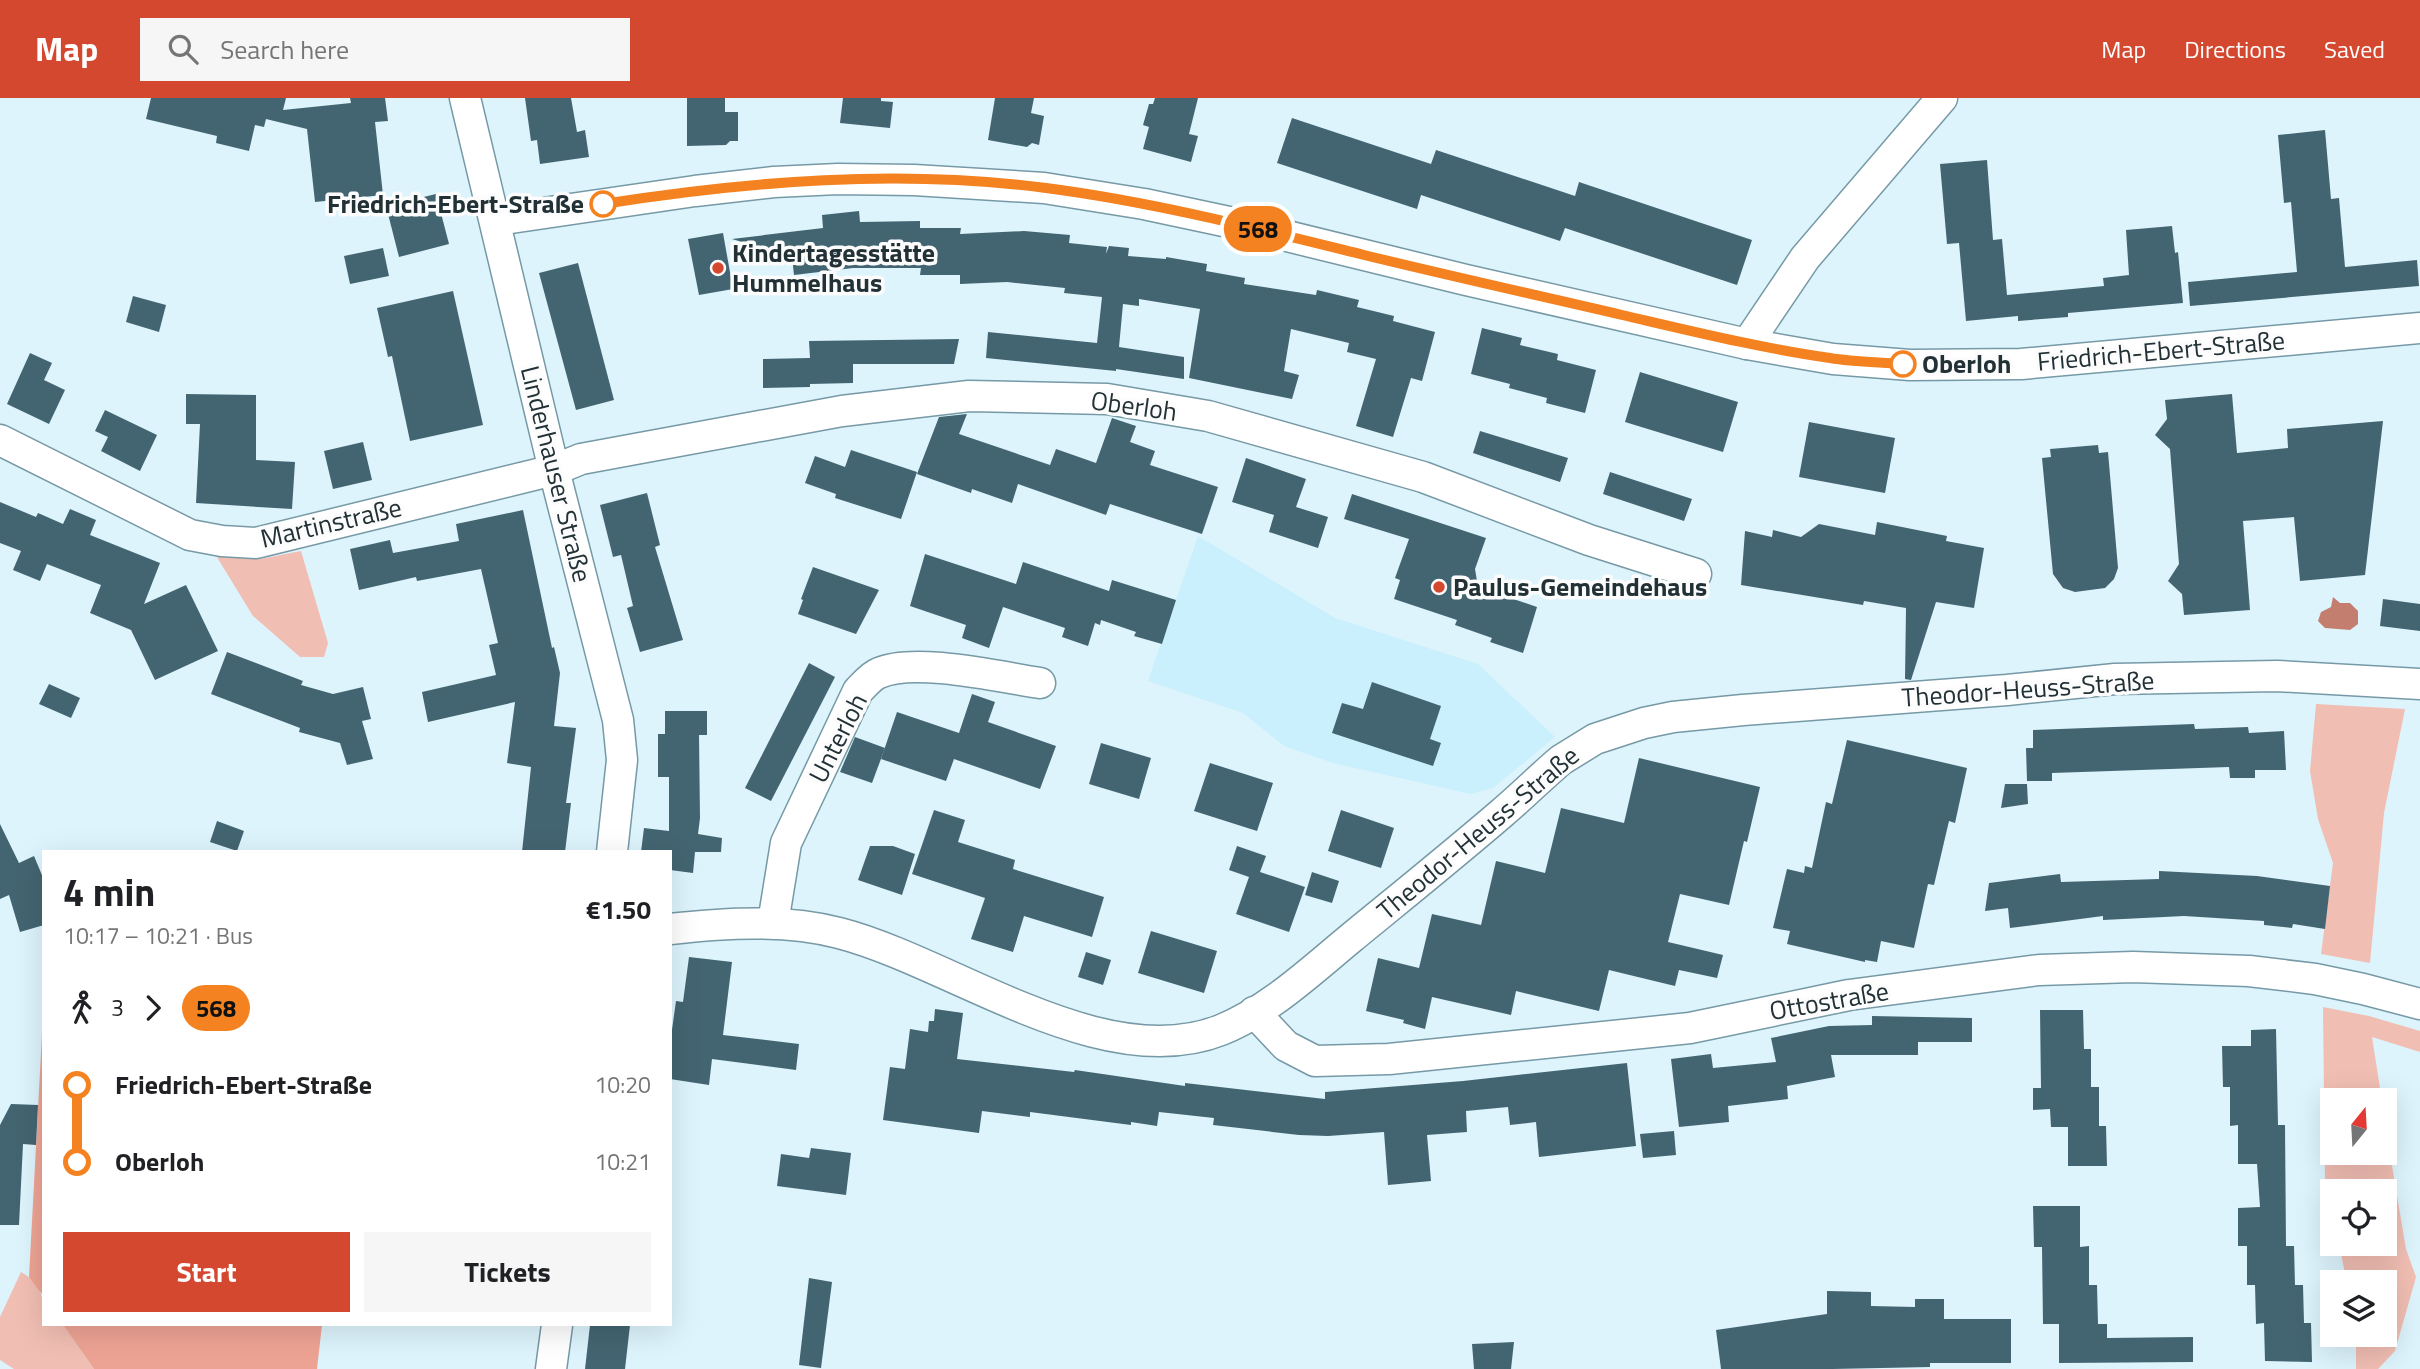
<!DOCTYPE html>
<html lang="en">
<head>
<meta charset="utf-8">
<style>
	body { margin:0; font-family:"Titillium Web",sans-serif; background:#f6f6f6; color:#202124; height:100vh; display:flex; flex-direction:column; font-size:26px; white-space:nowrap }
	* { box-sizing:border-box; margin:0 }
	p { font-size:23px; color:#757577 }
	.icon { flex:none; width:38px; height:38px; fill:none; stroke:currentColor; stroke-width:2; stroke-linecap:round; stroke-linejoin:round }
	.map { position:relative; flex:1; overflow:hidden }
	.sheet { position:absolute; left:42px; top:752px; width:630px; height:476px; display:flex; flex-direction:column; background:#fff; border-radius:0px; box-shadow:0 7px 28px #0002 }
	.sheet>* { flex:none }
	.badge { padding:0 14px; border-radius:23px; font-size:24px; line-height:46px }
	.needle { width:46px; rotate:18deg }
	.fabs { position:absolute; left:2320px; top:990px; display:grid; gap:14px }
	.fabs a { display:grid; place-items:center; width:77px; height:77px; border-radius:0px; background:#fff; box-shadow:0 7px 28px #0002; font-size:35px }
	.map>.badge { position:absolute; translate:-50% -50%; box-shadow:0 0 0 4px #fff }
	.legs { display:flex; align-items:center; gap:10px; height:77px; padding:0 21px; font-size:23px }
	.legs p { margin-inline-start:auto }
	.head { display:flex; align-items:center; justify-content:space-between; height:119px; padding:0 21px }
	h1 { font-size:38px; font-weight:700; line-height:52px }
	.action { display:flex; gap:14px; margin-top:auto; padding:14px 21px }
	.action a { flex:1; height:80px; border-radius:0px; background:#d4482f; color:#fff; font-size:28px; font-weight:700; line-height:80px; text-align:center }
	.action a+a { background:#f6f6f6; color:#202124 }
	ul { padding:0 21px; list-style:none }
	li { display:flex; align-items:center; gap:24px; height:77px; font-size:26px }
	li i { display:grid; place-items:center; width:10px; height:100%; margin:0 9px; background:currentColor }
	li i::after { content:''; width:18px; height:18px; margin:-9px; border:5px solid; border-radius:50%; background:#fff }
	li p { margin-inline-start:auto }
	li:first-child i { background:linear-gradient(#0000 50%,currentColor 0) }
	li:last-child i { background:linear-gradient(currentColor 50%,#0000 0) }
	header { display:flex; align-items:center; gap:42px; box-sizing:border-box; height:98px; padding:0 35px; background:#d4482f; color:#fff }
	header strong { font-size:33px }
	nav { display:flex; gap:38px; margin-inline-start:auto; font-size:24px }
	.search { width:490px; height:63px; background:#f6f6f6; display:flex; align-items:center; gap:18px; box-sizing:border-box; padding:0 24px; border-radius:0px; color:#757577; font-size:26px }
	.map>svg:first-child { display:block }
</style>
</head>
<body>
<header>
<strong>Map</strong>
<div class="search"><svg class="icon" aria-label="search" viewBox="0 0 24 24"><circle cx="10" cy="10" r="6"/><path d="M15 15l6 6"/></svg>Search here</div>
<nav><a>Map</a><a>Directions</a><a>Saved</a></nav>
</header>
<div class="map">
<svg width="2420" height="1271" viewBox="0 0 2420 1271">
	<rect width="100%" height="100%" fill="#ddf4fc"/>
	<path fill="#caeffd" d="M1198,438L1335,520L1478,566L1555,639L1493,690L1471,696L1333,665L1284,648L1243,615L1148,583Z"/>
	<g fill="#f1beb3">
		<path d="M301,453L328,545L324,559H300L253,518L215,456L260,461Z"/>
		<path d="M2316,606L2405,611L2384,715L2370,865L2321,856L2333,765L2318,721L2310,673Z"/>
		<path d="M2323,909L2369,918L2420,933V954L2372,939L2382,1003H2333V1055H2385V1026L2406,1151L2416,1179L2395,1253L2378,1271H2356V1237H2385V1185H2347L2339,1146H2385V1094H2333V1120L2325,1083Z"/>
		<path d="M21,1174C44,1187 44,1203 44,1227H63L94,1271H14L0,1262V1219Z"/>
	</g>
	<g fill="#eda394">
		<path d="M42,936H44V1199L29,1179Z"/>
		<path d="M63,1227H322L317,1271H94Z"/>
	</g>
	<path fill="#c47e6f" d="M2333,499L2340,505H2350L2358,513V526L2350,532L2325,530L2318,523L2321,514L2331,509Z"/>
	<g fill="#436571">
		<path d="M151,0H286L283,12L351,5L350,0H385L388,23L375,24L383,97L315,104L307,31L266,21L264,29L255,27L249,53L216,45L217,38L146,21Z"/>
		<path d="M525,0H571L577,34L585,32L589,59L540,66L537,42L531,43Z"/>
		<path d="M687,0H725V14H738V43H730L726,47L687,48Z"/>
		<path d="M843,0H881V3L893,4L890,30L840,25Z"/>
		<path d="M995,0H1034L1031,15L1044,18L1039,47L1032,45L1027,49L988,42Z"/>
		<path d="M1155,0H1198L1189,36L1198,38L1191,64L1143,51L1149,29L1143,27L1149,6H1153Z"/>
		<path d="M1292,20L1431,66L1436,52L1575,98L1579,84L1752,142L1737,187L1565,130L1560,143L1421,97L1417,111L1277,65Z"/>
		<path d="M2325,32L2331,101L2339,100L2345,169L2417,162L2419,188L2190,208L2188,184L2297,174L2291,104L2284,105L2278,37Z"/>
		<path d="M1987,62L1993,142L2002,141L2007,197L2104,188L2103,180L2129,177L2126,132L2172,128L2175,155L2178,154L2183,205L2068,215V219L2055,220L2018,223V218L1966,223L1959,145L1947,146L1940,66Z"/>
		<path d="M436,96L449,146L399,159L386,108Z"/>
		<path d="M859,113L860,124L920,123V130H961L960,136L1024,133L1070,137L1069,145L1107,149L1106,156L1109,148L1129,150L1128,158L1166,161V159L1207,166L1206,173L1245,180L1244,186L1316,197L1317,192L1359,202L1357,209L1394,218L1393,223L1435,234L1422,283L1411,280L1393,339L1356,328L1376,261L1347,254L1349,245L1291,231L1284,273L1299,277L1292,301L1189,280L1200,211L1139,201V208L1123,206L1119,249L1184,259V281L1116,271V273L986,260L988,234L1097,245L1102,199L1064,195L1065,190L1007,184L960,186V177H920L921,170H853L794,177L792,159L732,141L823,130L822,117Z"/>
		<path d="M723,135L733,191L699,197L688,141Z"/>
		<path d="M383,150L389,178L350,186L344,158Z"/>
		<path d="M578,165L614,302L576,312L539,175Z"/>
		<path d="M453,193L483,327L410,343L392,258L388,259L377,210Z"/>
		<path d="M133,198L166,207L159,234L126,224Z"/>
		<path d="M1482,230L1522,240L1520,247L1558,256L1557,262L1596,272L1585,315L1546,305L1547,300L1509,290L1510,286L1471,276Z"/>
		<path d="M959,241L954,266H853V285L810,286V289L763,290V261L810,260L809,243Z"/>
		<path d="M30,255L52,265L44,282L65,292L49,326L7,306Z"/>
		<path d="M1640,274L1738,304L1723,354L1625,324Z"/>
		<path d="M186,296L256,297V362L295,364L292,411L196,405L200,326H186Z"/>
		<path d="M2232,296L2237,355L2288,350L2287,331L2383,323L2365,477L2300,483L2294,419L2243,423L2250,512L2184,517L2182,496L2168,483L2179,466L2170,351L2155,337L2167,321L2165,302Z"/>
		<path d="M105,312L157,337L140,373L101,353L108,339L95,333Z"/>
		<path d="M967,316L959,336L1050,367L1056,351L1096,365L1112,320L1136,328L1130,344L1155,353L1150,367L1218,389L1202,436L1110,406L1106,417L1018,386L1012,405L972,391L971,395L917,376L939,319Z"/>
		<path d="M1809,324L1895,340L1885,395L1799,379Z"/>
		<path d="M1480,333L1568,360L1560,384L1473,355Z"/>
		<path d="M363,344L372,382L333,391L324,353Z"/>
		<path d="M2098,347L2099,355L2108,354L2118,470L2114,481L2105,490L2075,494L2063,490L2053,476L2042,360L2051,359L2050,351Z"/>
		<path d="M851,352L917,374L901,421L835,400L836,396L805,385L815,358L845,369Z"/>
		<path d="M1246,360L1306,381L1296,409L1328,419L1318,450L1269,434L1274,417L1232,404Z"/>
		<path d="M1610,374L1692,401L1684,423L1603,396Z"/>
		<path d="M647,395L660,447L655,449L683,542L640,554L627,510L633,508L621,457L613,459L600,407Z"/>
		<path d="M1352,396L1486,440L1475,471L1478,489L1537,509L1523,555L1490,544L1492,540L1455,527L1457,522L1394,501L1400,482L1395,480L1409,441L1344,421Z"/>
		<path d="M0,404L36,419L38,415L63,426L70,411L96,422L90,437L160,465L144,506L186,487L218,553L155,582L131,532L90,515L101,487L47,466L40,483L13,472L21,453L0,445Z"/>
		<path d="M523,412L552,550L554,549L560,575L554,628L576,630L566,705H571L565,754H522L531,669L507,665L515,604L428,624L422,594L496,577L489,547L498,545L481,471L417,483L416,479L359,492L350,451L390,442L393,455L459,443L456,426Z"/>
		<path d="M1877,424L1947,438L1946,443L1984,450L1974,510L1936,504L1911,582L1905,581L1906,510L1864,503L1863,507L1741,487L1745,433L1772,439L1773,432L1801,439L1819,426L1875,437Z"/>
		<path d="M925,456L1016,486L1023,464L1109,493L1112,482L1176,502L1162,546L1134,538L1136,534L1101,522L1100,527L1095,525L1088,548L1062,539L1065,530L1003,509L989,550L962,540L966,527L910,508Z"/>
		<path d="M813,469L879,492L856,536L798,516L803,502L801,501Z"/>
		<path d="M2383,501L2420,506V533L2380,528Z"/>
		<path d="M227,554L303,583L301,587L333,596L363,589L371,621L362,623L373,661L347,667L340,645L299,634L300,630L211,596Z"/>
		<path d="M809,565L835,579L771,703L745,690Z"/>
		<path d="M1372,584L1441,608L1430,641L1441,645L1433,668L1332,635L1342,605L1363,611Z"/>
		<path d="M49,586L80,600L71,620L39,606Z"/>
		<path d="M972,596L995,604L988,624L1056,648L1040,691L954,661L946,683L881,661L897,614L959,635Z"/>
		<path d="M665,613H707V637H699L700,720L698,736L722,740L721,754H695L693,775L670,772V754H641L644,730L669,733V679H658V636H665Z"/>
		<path d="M2194,626L2195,631L2248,629L2249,635L2284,633L2286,672H2255V680H2230L2229,669L2052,675V683H2027L2026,650H2033V632Z"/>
		<path d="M855,639L885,650L872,685L840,674Z"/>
		<path d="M1847,642L1967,670L1955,725L1949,723L1934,787L1928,786L1914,850L1881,843L1877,864L1865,862V864L1787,846L1790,833L1773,830L1787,771L1804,775L1805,768L1812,770L1826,704L1832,706Z"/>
		<path d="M1101,645L1151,660L1139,701L1089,686Z"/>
		<path d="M1639,660L1760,689L1747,744L1744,743L1729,807L1680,796L1668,844L1723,857L1717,880L1679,872L1675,888L1609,872L1599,913L1516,893L1511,917L1432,899L1425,931L1403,925L1404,922L1366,913L1378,860L1419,870L1432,816L1481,827L1496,763L1545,775L1561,710L1624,725Z"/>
		<path d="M1210,665L1273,685L1257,733L1194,713Z"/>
		<path d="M2005,686H2027L2028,706L2001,710Z"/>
		<path d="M934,712L965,722L958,744L1015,762L1013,771L1104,799L1092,839L1024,818L1013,854L971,841L985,800L912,776Z"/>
		<path d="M1341,712L1394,730L1381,770L1328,753Z"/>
		<path d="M217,723L244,733L237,753L210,744Z"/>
		<path d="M0,726L19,765L34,758L44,782V827L20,834L9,797L0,801Z"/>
		<path d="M870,748H893L915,756L902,797L858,782Z"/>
		<path d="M1237,748L1266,758L1260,774L1305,789L1289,834L1236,816L1249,779L1229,772Z"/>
		<path d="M2159,773L2257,778L2330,788L2325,831L2293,826L2292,830L2264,827V823L2184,818L2103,822V818L2010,830L2008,810L1985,813L1989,785L2060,776L2061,784L2159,781Z"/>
		<path d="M1312,774L1339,783L1332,805L1305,797Z"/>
		<path d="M1151,833L1217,853L1204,895L1138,875Z"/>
		<path d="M1086,854L1111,862L1103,887L1078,879Z"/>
		<path d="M689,859L732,864L723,937L799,946L796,972L712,961L709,987L670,981V946L676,903L683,904Z"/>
		<path d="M935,911L963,915L957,961L1074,974L1075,972L1185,988V985L1325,1001V994L1463,983L1627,965L1636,1048L1539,1059L1536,1024L1510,1027L1508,1009L1466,1013L1467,1034L1427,1037L1431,1083L1388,1087L1384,1034L1328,1038L1299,1037L1213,1027L1214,1020L1159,1014L1157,1028L1131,1024V1027L1030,1014V1019L982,1013L979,1035L883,1022L890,969L905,971L910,931L928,934L929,923H934Z"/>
		<path d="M2040,912H2083L2084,951H2091V989H2099V1028H2106L2107,1068H2068V1029H2051L2050,1011L2033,1012V990H2041Z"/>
		<path d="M1872,918L1972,920V944H1918V957H1831L1835,979L1787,988L1788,1001L1728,1008L1729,1024L1679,1029L1671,961L1711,956L1713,970L1776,964L1771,940L1829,928L1872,927Z"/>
		<path d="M2276,931L2278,1027H2285L2286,1148H2294L2295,1187H2303L2304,1225H2311L2312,1264L2265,1263L2264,1225L2256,1226L2255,1187H2247V1148H2238V1110L2260,1109L2257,1066H2238V1027L2230,1028V989H2223L2222,948H2251V932Z"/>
		<path d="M11,1006L38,1007L36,1047L23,1046L19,1127H0V1027Z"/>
		<path d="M1674,1033L1676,1057L1643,1060L1640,1036Z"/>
		<path d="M811,1050L851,1055L846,1097L777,1088L781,1056L809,1060Z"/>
		<path d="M2033,1108H2080V1149L2089,1148V1187H2097L2098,1226H2107V1240L2193,1239V1264L2059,1265V1226H2043L2042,1149H2034Z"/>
		<path d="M809,1180L832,1184L821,1270L799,1267Z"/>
		<path d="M1827,1193L1871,1194V1208L1915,1209V1201H1944V1221H2011V1265H1930V1269L1833,1271H1721L1716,1232L1827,1216Z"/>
		<path d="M590,1227H630L625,1271H585Z"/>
		<path d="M1514,1244L1511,1271H1474L1472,1246Z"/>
	</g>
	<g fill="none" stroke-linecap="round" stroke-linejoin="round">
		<g stroke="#7699a6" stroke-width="33">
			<g id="street">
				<path d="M465,0L554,372L618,622L622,662L612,754"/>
				<path d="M496,122L695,93L774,84L838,81L914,82L1044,90L1144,106L1238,126L1466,182L1747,246L1833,261L1910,267L2021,266L2420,230"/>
				<path d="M1747,246L1805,160L1942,0"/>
				<path d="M0,342L190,437L222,443L256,445L554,372L581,361L842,313L969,298L1107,301L1208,318L1423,379L1589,442L1696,476"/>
				<path d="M773,825L786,745L858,593C864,587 871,578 879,575C914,559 1000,579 1040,585"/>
				<path d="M670,831C725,825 785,821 839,835C952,864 1103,979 1221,932C1270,912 1311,873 1351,840C1401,799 1452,758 1502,715C1522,698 1541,679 1561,662L1595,641L1644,625L1673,619L1743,612L2007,592L2115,581L2277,578L2420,586"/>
				<path d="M1254,914L1286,948L1315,963L1389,961L1690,930L1849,897L2039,872L2133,869L2249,873L2315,881L2363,891L2420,906"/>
				<path d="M551,1271L557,1227"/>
			</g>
		</g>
		<use href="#street" stroke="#fff" stroke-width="30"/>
	</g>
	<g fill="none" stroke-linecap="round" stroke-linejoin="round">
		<g stroke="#fff" stroke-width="16">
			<path id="line-1" d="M603,106C749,83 899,71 1046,90C1154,104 1259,131 1364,157C1450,178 1536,197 1622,217C1691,233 1760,250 1830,260C1854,264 1879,264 1903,266"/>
		</g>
		<use href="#line-1" stroke="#f58220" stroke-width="10"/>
	</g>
	<g fill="#fff" stroke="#f58220" stroke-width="3.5">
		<circle cx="603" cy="106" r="12"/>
		<circle cx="1903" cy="266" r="12"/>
	</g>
	<g fill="#d4482f" stroke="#fcfcfc" stroke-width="2.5">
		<circle cx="718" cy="170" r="7"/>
		<circle cx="1439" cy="489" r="7"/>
	</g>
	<g text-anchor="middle" stroke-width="7" stroke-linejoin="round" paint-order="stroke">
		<g font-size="26" font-weight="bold" fill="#223136" stroke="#fcfcfc" text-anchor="end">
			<text x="584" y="115">Friedrich-Ebert-Straße</text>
			<text x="1922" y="275" text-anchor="start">Oberloh</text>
		</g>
		<g font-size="26" font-weight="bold" fill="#223136" stroke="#fcfcfc" text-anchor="start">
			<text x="732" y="164">Kindertagesstätte<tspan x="732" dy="30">Hummelhaus</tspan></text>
			<text x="1453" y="498">Paulus-Gemeindehaus</text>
		</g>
		<g font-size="26" fill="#223136" stroke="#fcfcfc">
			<text transform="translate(2161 253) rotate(-5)" y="9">Friedrich-Ebert-Straße</text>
			<text transform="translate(1134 308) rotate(8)" y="9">Oberloh</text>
			<text transform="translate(556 376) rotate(76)" y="9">Linderhauser Straße</text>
			<text transform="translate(331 425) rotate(-13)" y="9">Martinstraße</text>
			<text transform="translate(2028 591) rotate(-4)" y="9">Theodor-Heuss-Straße</text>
			<text transform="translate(838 640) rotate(-63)" y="9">Unterloh</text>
			<text transform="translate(1478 735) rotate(-40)" y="9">Theodor-Heuss-Straße</text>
			<text transform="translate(1829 903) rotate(-10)" y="9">Ottostraße</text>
		</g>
	</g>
</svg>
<div class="fabs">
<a><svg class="needle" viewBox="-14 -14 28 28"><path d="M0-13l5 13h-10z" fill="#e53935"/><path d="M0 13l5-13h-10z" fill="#757577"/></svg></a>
<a><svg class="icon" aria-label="locate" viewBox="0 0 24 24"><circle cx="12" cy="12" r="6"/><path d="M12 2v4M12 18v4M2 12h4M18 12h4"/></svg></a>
<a><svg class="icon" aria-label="layers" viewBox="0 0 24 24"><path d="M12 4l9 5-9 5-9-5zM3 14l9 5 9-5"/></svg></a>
</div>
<b class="badge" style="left:1258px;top:131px;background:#f58220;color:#111">568</b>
<section class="sheet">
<div class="head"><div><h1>4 min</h1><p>10:17 – 10:21 · Bus</p></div><b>€1.50</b></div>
<div class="legs"><svg class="icon" aria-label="walk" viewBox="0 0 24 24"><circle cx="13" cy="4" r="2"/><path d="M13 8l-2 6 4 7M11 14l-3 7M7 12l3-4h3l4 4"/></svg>3<svg class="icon" aria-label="forward" viewBox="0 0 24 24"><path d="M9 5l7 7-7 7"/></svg><b class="badge" style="background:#f58220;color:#111">568</b></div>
<ul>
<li><i style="color:#f58220"></i><b>Friedrich-Ebert-Straße</b><p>10:20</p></li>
<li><i style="color:#f58220"></i><b>Oberloh</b><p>10:21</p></li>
</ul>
<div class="action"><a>Start</a><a>Tickets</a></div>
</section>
</div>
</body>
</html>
